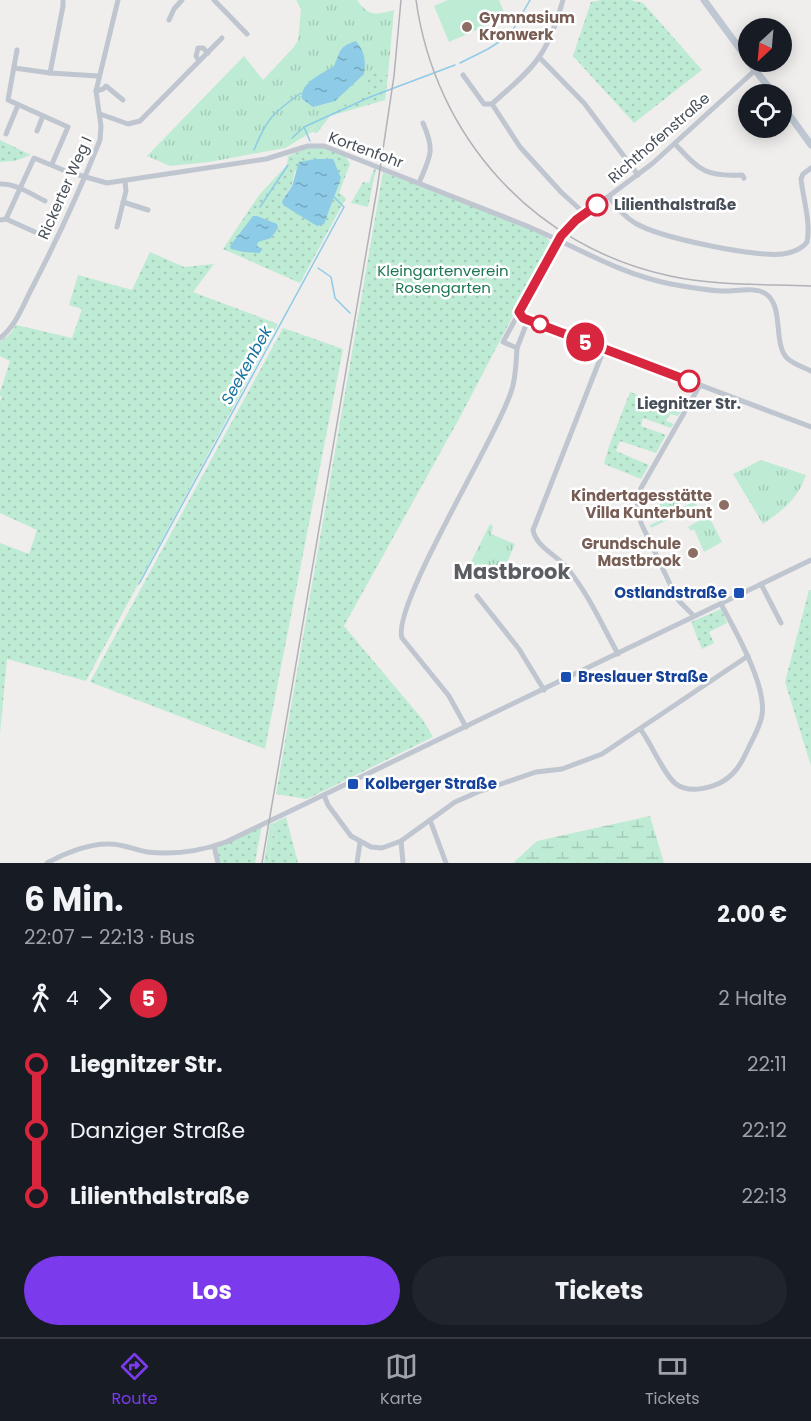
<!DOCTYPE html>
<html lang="de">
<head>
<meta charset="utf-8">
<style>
	body { margin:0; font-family:Poppins,sans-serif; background:#20242c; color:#f1f3f6; height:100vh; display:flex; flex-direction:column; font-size:22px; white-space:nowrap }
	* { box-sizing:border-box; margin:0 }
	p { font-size:20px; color:#9ea1a6 }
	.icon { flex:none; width:33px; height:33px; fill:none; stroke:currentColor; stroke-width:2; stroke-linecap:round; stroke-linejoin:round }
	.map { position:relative; height:863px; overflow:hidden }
	.details { display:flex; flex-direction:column; background:#171b24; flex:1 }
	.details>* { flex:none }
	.badge { padding:0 12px; border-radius:20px; font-size:21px; line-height:39px }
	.needle { width:39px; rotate:206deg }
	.buttons { position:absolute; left:738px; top:18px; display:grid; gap:12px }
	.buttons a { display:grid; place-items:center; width:54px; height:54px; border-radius:50%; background:#171b24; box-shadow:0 3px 15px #0003; font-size:30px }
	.map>.badge { position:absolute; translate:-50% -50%; box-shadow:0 0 0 3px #fff }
	.legs { display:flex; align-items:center; gap:9px; height:66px; padding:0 24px; font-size:20px }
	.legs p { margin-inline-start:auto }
	.summary { display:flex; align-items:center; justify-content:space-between; height:102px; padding:0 24px }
	h1 { font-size:33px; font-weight:700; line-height:45px }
	.action { display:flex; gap:12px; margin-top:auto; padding:12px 24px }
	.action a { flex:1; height:69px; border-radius:36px; background:#7c3aed; color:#fff; font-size:24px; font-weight:700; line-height:69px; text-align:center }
	.action a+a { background:#20242c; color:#f1f3f6 }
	ul { padding:0 24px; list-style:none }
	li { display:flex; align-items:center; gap:21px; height:66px; font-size:22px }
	li i { display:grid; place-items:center; width:9px; height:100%; margin:0 8px; background:currentColor }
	li i::after { content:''; width:15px; height:15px; margin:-8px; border:4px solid; border-radius:50%; background:#171b24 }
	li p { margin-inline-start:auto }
	li:first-child i { background:linear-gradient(#0000 50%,currentColor 0) }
	li:last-child i { background:linear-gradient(currentColor 50%,#0000 0) }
	.tabs { display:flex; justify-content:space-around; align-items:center; height:84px; border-top:2px solid #363941; background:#171b24; font-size:16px; color:#9ea1a6 }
	.tabs a { display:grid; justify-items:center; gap:3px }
	.tabs .active { color:#7c3aed }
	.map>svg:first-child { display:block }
</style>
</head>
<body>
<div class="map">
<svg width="811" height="863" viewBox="0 0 811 863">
	<defs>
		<pattern id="grass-dots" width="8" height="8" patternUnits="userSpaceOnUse" patternTransform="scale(1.5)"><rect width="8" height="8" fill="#beebd4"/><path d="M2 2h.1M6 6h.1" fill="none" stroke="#a5cbb8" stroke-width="1.8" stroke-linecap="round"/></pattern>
		<pattern id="forest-crowns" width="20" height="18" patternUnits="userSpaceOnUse" patternTransform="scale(1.5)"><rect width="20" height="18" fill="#beebd4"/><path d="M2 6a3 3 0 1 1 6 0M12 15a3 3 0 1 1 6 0" fill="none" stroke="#a5cbb8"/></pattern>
		<pattern id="wetland-marsh" width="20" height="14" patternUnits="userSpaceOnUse" patternTransform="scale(1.5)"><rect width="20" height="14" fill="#beebd4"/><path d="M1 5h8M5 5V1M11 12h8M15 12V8" fill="none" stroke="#a5cbb8"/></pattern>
		<pattern id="park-tufts" width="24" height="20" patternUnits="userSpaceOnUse" patternTransform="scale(1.5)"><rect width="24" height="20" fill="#beebd4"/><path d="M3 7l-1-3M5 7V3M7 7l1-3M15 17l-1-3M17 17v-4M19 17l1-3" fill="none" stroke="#a5cbb8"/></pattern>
		<pattern id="water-ripples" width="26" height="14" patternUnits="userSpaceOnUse" patternTransform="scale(1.5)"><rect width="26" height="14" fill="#8dcbe6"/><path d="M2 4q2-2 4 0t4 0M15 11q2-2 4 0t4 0" fill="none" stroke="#75a7bd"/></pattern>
	</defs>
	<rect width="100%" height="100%" fill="#f0eded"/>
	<g fill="url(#grass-dots)" fill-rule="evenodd">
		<path d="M602,0H630L643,3L702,70L634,123L573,56L591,2Z"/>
		<path d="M369,71L388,75L385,100L330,116L317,133L312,132L305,136Z"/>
		<path d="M0,140L31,155L15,161L0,162Z"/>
		<path d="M308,148H323L345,155L350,164L339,193L346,198L300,283L223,249L259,195L287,165L288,156ZM295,170L317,226L282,201L292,185Z"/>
		<path d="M374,168L376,169L368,207L351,203L363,182L369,183Z"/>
		<path d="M383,172L544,234L551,243L460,417L344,626L423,720L433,737L307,799L276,794Z"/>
		<path d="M150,252L184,267L214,264L193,292L278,324L86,681L7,659L0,734V543L29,554L37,530L0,513V401L2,397L0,396V392L10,361L0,356V342L11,333L16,325L72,338L82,309L69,305L78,275L132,290Z"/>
		<path d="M283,328L343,349L265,749L90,682Z"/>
		<path d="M630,392L681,411L678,416L670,414L666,421L674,424L671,428L643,418L641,426L666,435L656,453L620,441L616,451L649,465L641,479L604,464L609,446Z"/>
		<path d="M809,590H811V766L785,682Z"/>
		<path d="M721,609L727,623L709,632L714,643L702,649L691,622Z"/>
		<path d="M286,817L298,863H269L274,823Z"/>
		<path d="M262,825L255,863H218L214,846Z"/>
	</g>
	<path fill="url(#forest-crowns)" d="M274,823L269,863H264L270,824Z"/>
	<path fill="url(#wetland-marsh)" d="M650,816L664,863H513L537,841Z"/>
	<g fill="url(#park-tufts)">
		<path d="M296,0H357C369,17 375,15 394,10L388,75L369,72L366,90L313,127L305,136L285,148L209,162L170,166L147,156L244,56L263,80L293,48L298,41L301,9Z"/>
		<path d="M761,460L806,475C798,499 783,510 763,524L733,474Z"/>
		<path d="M686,494L685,501L657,519L646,510Z"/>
		<path d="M704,507L722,542L704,552L694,529L691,531L688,527L700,520L696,511Z"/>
		<path d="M490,524L493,526L491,534L515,544L501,576L470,564Z"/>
	</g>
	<g fill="#beebd4">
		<path d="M448,0H499L506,17L449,42L434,6Z"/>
		<path d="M699,499L701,501L696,503L697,505L651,528L650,525L665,518V516Z"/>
	</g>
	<g fill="url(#water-ripples)">
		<path d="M356,41C365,52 366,61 364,74L335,101L313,107L302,99C300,82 322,74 334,66C341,51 338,47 356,41Z"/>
		<path d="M315,159H333L341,178L324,224L317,226L283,205L282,201L292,186L299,162Z"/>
		<path d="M253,216H257L277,224L278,228L271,238L258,242L257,246L262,249L260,253L244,252L231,249L230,246Z"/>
	</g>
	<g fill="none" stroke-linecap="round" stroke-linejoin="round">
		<g stroke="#8dcbe6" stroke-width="1.5">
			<path d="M460,63L488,49L510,35L530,0"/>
			<path d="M292,138L304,127"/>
			<path d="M310,141L304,127L370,97L455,65"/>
			<path d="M254,150C267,118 273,113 301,93"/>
			<path d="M260,207L288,165"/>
			<path d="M318,268L331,277L335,298L350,313"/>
			<path d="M139,584L344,207L334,197"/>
		</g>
		<g stroke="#bfc6cf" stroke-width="5">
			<path d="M63,0V6L50,73L98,76"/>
			<path d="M214,0L247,34"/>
			<path d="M169,20L174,9L182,0"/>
			<path d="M782,46L784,44"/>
			<path d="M17,50L8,100L68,127L52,164"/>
			<path d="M539,57L584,103L638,175"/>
			<path d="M199,61L196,56L198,48H203L208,53"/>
			<path d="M14,68L50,73"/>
			<path d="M463,75L484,104H492C508,89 527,75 539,57C551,40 557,20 563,0"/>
			<path d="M96,91L103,89L106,86L123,100"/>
			<path d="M492,104L520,147L561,192L585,214"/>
			<path d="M100,114L128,124L140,121L222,38"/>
			<path d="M37,131L43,116"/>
			<path d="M6,134L18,105"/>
			<path d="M675,144C700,170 704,177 742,175L744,178"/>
			<path d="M419,183C431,155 435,151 423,123"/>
			<path d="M0,184C15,183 31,194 45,201"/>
			<path d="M609,197C616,206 624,217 635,223C660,238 754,257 783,254C791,253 802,249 807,242C811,223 803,198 801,179L803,174L811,168"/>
			<path d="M123,202L148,210"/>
			<path d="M6,219L34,158L68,172L107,183L266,159L308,146H324L527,226C575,246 619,274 671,284C687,287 705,290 721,291C734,292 755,286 766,294C784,306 773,344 787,358C793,364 803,367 811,371"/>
			<path d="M0,220L6,219L35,232"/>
			<path d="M117,227L126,191L125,181"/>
			<path d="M519,311L523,318L811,427"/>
			<path d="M528,320L517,348L503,342L563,232L585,214L653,163L764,62"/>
			<path d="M0,338C16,326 23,305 32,288C57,240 80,190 100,140L101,126L96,91L118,0"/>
			<path d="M604,349L533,530C536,547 557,555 567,568C588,593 602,625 618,654"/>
			<path d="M598,517L637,507"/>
			<path d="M761,584L781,623"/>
			<path d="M477,596L519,649L544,690"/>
			<path d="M694,616L679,601L671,586L641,523L637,507L641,488L700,385"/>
			<path d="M466,727L449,696L402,638C391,606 498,436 512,389C516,376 516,362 517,348"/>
			<path d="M641,730C651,743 664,775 676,784C688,793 707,789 720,783C735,775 741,764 748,749C753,738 760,727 762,715C767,686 735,630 721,604"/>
			<path d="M324,795L328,805L351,836L371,847L382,848L401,841L455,802L478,792L536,772L562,769L602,754L748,656"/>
			<path d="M430,820L446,863"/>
			<path d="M401,841L403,863"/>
			<path d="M214,846L218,863"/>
			<path d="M47,863C65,853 90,843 110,844C123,844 135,850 147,852C173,855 201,851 226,842L811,560"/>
			<path d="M357,863L360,842"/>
		</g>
		<g stroke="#bfc7d3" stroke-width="7">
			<path d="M704,0L748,60"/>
			<path d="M749,62L774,94"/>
			<path d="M782,105L811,145"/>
		</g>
		<g stroke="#b0b2b7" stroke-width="1.5">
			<path d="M416,0C435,137 534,247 670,276C716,286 764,284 811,286"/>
			<path d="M262,863L377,189L394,76L401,0"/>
		</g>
	</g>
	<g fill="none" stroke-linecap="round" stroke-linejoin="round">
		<g stroke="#fff" stroke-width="14">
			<path id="line-1" d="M597,205L576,220L561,236L519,312L523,318L528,320L689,381"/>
		</g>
		<use href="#line-1" stroke="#d7263d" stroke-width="9"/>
	</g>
	<g fill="#8d6e63" stroke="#fff" stroke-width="2">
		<circle cx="467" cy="27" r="6"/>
		<circle cx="724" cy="505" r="6"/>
		<circle cx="693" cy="553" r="6"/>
	</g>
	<g fill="#fff" stroke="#d7263d" stroke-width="3">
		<circle cx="597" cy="205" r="10"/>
		<circle cx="540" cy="324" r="8"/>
		<circle cx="689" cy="381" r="10"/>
	</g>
	<g fill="#1a4fb4" stroke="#fff" stroke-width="2">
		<rect x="733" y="587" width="12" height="12" rx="3"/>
		<rect x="560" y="671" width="12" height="12" rx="3"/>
		<rect x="347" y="778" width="12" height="12" rx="3"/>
	</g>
	<g text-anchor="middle" stroke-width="5" stroke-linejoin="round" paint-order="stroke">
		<g font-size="15" font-weight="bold" fill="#785e54" stroke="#fff" text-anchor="end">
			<text x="479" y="23" text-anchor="start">Gymnasium<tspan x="479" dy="17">Kronwerk</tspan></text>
			<text x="712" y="501">Kindertagesstätte<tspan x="712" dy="17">Villa Kunterbunt</tspan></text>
			<text x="681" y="549">Grundschule<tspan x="681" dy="17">Mastbrook</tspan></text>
		</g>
		<g font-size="15" fill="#474f59" stroke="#fff">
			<text transform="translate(659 138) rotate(-41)" y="5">Richthofenstraße</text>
			<text transform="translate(366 150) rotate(20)" y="5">Kortenfohr</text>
			<text transform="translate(65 188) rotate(-66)" y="5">Rickerter Weg I</text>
		</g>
		<g font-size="15" font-weight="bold" fill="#474f59" stroke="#fff" text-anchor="start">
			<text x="614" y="210">Lilienthalstraße</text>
			<text x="689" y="409" text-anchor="middle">Liegnitzer Str.</text>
		</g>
		<g font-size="15" fill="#1c7651" stroke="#fff">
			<text x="443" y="276">Kleingartenverein<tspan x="443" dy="17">Rosengarten</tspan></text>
		</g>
		<g font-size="15" font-weight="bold" fill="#164399" stroke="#fff" text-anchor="start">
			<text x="727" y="598" text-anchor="end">Ostlandstraße</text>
			<text x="578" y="682">Breslauer Straße</text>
			<text x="365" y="789">Kolberger Straße</text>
		</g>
		<g font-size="16" font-style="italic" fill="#15749e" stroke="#fff">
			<text transform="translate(246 365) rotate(-61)" y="6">Seekenbek</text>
		</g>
		<g font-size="21" font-weight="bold" fill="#5a5d62" stroke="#fff">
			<text x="512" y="579">Mastbrook</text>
		</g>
	</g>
</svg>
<div class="buttons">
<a><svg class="needle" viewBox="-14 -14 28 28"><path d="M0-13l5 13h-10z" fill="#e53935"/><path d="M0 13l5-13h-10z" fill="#9ea1a6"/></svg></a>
<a><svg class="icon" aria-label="locate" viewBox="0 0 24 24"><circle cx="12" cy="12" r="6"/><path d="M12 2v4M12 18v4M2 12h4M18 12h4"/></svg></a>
</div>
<b class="badge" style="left:585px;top:342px;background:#d7263d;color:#fff">5</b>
</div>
<section class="details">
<div class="summary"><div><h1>6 Min.</h1><p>22:07 – 22:13 · Bus</p></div><b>2.00 €</b></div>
<div class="legs"><svg class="icon" aria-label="walk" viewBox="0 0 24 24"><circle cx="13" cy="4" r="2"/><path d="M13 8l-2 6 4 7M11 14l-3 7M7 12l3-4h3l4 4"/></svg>4<svg class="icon" aria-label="forward" viewBox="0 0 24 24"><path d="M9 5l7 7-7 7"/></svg><b class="badge" style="background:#d7263d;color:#fff">5</b><p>2 Halte</p></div>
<ul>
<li><i style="color:#d7263d"></i><b>Liegnitzer Str.</b><p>22:11</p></li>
<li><i style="color:#d7263d"></i><span>Danziger Straße</span><p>22:12</p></li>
<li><i style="color:#d7263d"></i><b>Lilienthalstraße</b><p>22:13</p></li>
</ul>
<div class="action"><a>Los</a><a>Tickets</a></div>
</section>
<nav class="tabs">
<a class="active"><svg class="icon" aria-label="directions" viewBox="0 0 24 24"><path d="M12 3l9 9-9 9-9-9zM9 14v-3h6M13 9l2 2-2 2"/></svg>Route</a>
<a><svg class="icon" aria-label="map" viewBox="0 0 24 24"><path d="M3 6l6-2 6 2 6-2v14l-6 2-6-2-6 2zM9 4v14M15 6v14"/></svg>Karte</a>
<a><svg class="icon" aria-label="tickets" viewBox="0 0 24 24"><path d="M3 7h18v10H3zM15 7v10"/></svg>Tickets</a>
</nav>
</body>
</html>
